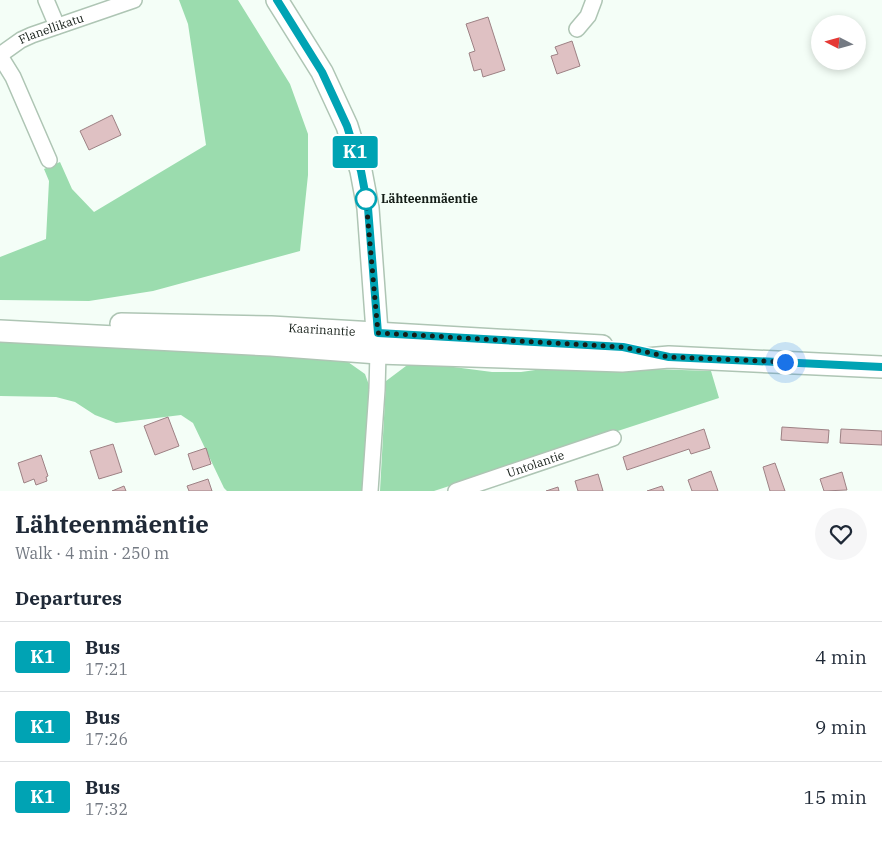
<!DOCTYPE html>
<html lang="en">
<head>
<meta charset="utf-8">
<style>
	body { margin:0; font-family:"IBM Plex Serif",serif; background:#f6f6f7; color:#1f2937; height:100vh; display:flex; flex-direction:column; font-size:19px; white-space:nowrap }
	* { box-sizing:border-box; margin:0 }
	p { font-size:16px; color:#747a83 }
	.icon { flex:none; width:28px; height:28px; fill:none; stroke:currentColor; stroke-width:2; stroke-linecap:round; stroke-linejoin:round }
	.map { position:relative; height:491px; overflow:hidden }
	.drawer { display:flex; flex-direction:column; background:#fff; flex:1 }
	.drawer>* { flex:none }
	.badge { padding:0 10px; border-radius:4px; font-size:18px; line-height:32px }
	.needle { width:32px; rotate:276deg }
	.buttons { position:absolute; left:811px; top:15px; display:grid; gap:10px }
	.buttons a { display:grid; place-items:center; width:55px; height:55px; border-radius:50%; background:#fff; box-shadow:0 2px 8px #0003; font-size:25px }
	.you { position:absolute; width:25px; height:25px; margin:-12px; border:4px solid #fff; border-radius:50%; background:#1a73e8; box-shadow:0 0 0 8px #1a73e833 }
	.map>.badge { position:absolute; translate:-50% -50%; box-shadow:0 0 0 2px #fff }
	h2 { padding:0 15px; font-size:19px; line-height:45px }
	.round { display:grid; place-items:center; flex:none; width:52px; height:52px; border-radius:26px; background:#f6f6f7 }
	.head { display:flex; align-items:center; justify-content:space-between; height:85px; padding:0 15px }
	h1 { font-size:24px; font-weight:700; line-height:38px }
	ul { padding:0; list-style:none }
	li { display:flex; align-items:center; gap:15px; height:70px; padding:0 15px; border-top:1px solid #e0e1e3 }
	li div { flex:1 }
	li b { display:block; font-size:19px }
	li em { font-style:normal }
	li .badge { min-width:55px; font-weight:700; text-align:center }
	.map>svg:first-child { display:block }
</style>
</head>
<body>
<div class="map">
<svg width="882" height="491" viewBox="0 0 882 491">
	<rect width="100%" height="100%" fill="#f4fef7"/>
	<g fill="#9bdcae">
		<path d="M179,0H238L290,84L308,134V175L300,251L153,291L89,301L0,300V257L46,239L49,181L44,169L60,162L72,189L94,212L206,145L188,24Z"/>
		<path d="M0,339L295,357L348,362L365,374L369,385L370,404L363,491H227L224,488L193,423L181,415L116,423L95,415L75,402L56,397L0,396Z"/>
		<path d="M423,363L492,372H521L564,366L711,371L719,398L434,491H380L386,381L406,366Z"/>
	</g>
	<g fill="#dfc1c3" stroke="#9d8184">
		<path d="M488,17L505,70L483,77L481,69L474,71L469,53L475,51L466,24Z"/>
		<path d="M572,41L580,66L557,74L551,56L558,54L555,47Z"/>
		<path d="M112,115L121,135L89,150L80,131Z"/>
		<path d="M168,417L179,446L155,455L144,426Z"/>
		<path d="M782,427L829,430L828,443L781,440Z"/>
		<path d="M704,429L710,448L691,454L689,449L627,470L623,457Z"/>
		<path d="M841,429L882,431V445L840,443Z"/>
		<path d="M113,444L122,472L99,479L90,451Z"/>
		<path d="M206,448L211,464L193,470L188,454Z"/>
		<path d="M41,455L48,476L46,477L47,481L36,485L34,479L24,483L18,463Z"/>
		<path d="M775,463L785,491H770L763,467Z"/>
		<path d="M711,471L718,491H692L688,480Z"/>
		<path d="M842,472L847,490L824,491L820,479Z"/>
		<path d="M598,474L603,491H578L575,481Z"/>
		<path d="M208,479L212,491H189L187,486Z"/>
		<path d="M124,486L126,491H112Z"/>
		<path d="M662,486L664,491H647Z"/>
		<path d="M558,487L559,491H546Z"/>
	</g>
	<g fill="none" stroke-linecap="round" stroke-linejoin="round">
		<g stroke="#aec5b4" stroke-width="18">
			<g id="street">
				<path d="M46,0L57,26"/>
				<path d="M577,29L588,16L594,0"/>
				<path id="s1" d="M0,55L21,40L32,35L134,0"/>
				<path d="M0,56L13,77L49,160"/>
				<path d="M370,491L377,390L378,353"/>
				<path id="s2" d="M456,491L613,438"/>
			</g>
		</g>
		<g stroke="#aec5b4" stroke-width="24">
			<g id="secondary">
				<path d="M277,0L322,72L347,126L361,171L368,208L378,345"/>
				<path id="s3" d="M121,324L271,327L602,346"/>
				<path d="M0,331L271,345L378,353L622,361L669,357L882,367"/>
			</g>
		</g>
		<use href="#street" stroke="#fff" stroke-width="15"/>
		<use href="#secondary" stroke="#fff" stroke-width="21"/>
	</g>
	<g fill="none" stroke-linecap="round" stroke-linejoin="round">
		<g stroke="#fff" stroke-width="11">
			<path id="line" d="M277,0L322,72L347,126L361,171L368,208L378,333L623,347L669,357L882,367"/>
		</g>
		<use href="#line" stroke="#00a3b4" stroke-width="8"/>
		<path stroke="#151e18" stroke-width="5" stroke-dasharray="0 9" d="M366,199L378,333L623,347L669,357L785,362"/>
	</g>
	<circle fill="#fff" stroke="#00a3b4" stroke-width="2.5" cx="366" cy="199" r="10"/>
	<g text-anchor="middle" stroke-width="4" stroke-linejoin="round" paint-order="stroke">
		<g font-size="12" fill="#151e18" stroke="#f4fef7">
			<text dy="4" stroke="none"><textPath href="#s1" startOffset="58">Flanellikatu</textPath></text>
			<text dy="4" stroke="none"><textPath href="#s3" startOffset="201">Kaarinantie</textPath></text>
			<text dy="4" stroke="none"><textPath href="#s2" startOffset="84">Untolantie</textPath></text>
		</g>
		<g font-size="12" font-weight="bold" fill="#151e18" stroke="#f4fef7" text-anchor="start">
			<text x="381" y="203">Lähteenmäentie</text>
		</g>
	</g>
</svg>
<div class="buttons">
<a><svg class="needle" viewBox="-14 -14 28 28"><path d="M0-13l5 13h-10z" fill="#e53935"/><path d="M0 13l5-13h-10z" fill="#747a83"/></svg></a>
</div>
<div class="you" style="left:785px;top:362px"></div>
<b class="badge" style="left:355px;top:152px;background:#00a3b4;color:#fff">K1</b>
</div>
<section class="drawer">
<div class="head"><div><h1>Lähteenmäentie</h1><p>Walk · 4 min · 250 m</p></div><a class="round"><svg class="icon" aria-label="heart" viewBox="0 0 24 24"><path d="M12 20l-8-8c-3-5 5-10 8-4 3-6 11-1 8 4z"/></svg></a></div>
<h2>Departures</h2>
<ul>
<li><span class="badge" style="background:#00a3b4;color:#fff">K1</span><div><b>Bus</b><p>17:21</p></div><em>4 min</em></li>
<li><span class="badge" style="background:#00a3b4;color:#fff">K1</span><div><b>Bus</b><p>17:26</p></div><em>9 min</em></li>
<li><span class="badge" style="background:#00a3b4;color:#fff">K1</span><div><b>Bus</b><p>17:32</p></div><em>15 min</em></li>
</ul>
</section>
</body>
</html>
